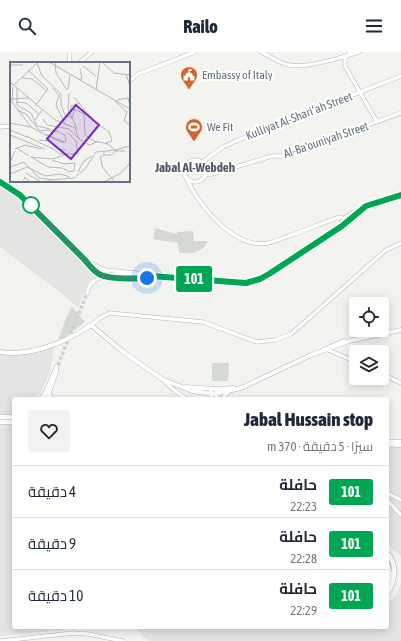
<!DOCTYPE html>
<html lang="ar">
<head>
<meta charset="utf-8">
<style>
	body { margin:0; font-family:"Asap Condensed",Cairo,sans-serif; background:#f2f2f3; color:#1f2937; direction:rtl; height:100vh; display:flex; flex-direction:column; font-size:15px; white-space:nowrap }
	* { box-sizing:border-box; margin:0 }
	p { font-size:13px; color:#747a83 }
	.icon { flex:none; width:22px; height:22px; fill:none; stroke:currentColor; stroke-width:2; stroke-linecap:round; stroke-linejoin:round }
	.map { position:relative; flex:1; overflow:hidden; direction:ltr }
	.sheet { position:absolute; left:12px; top:345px; width:377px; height:232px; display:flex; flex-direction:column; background:#fff; border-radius:4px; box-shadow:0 2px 10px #0003; direction:rtl }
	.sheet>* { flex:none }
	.badge { padding:0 8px; border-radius:3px; font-size:14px; line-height:26px }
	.tools { position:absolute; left:349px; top:245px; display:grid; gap:8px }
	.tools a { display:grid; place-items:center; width:40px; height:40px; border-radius:4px; background:#fff; box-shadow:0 2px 10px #0003; font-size:20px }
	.you { position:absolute; width:20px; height:20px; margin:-10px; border:3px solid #fff; border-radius:50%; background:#1a73e8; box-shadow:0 0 0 6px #1a73e833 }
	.map>.badge { position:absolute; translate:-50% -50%; box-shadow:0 0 0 2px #fff }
	.round { display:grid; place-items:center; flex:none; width:42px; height:42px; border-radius:4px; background:#f2f2f3 }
	.headline { display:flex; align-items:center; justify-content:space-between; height:68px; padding:0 16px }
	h1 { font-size:19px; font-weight:800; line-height:30px }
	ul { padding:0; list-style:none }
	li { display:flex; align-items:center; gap:12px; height:52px; padding:0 16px; border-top:1px solid #e0e1e3 }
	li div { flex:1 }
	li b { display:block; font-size:15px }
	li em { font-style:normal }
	li .badge { min-width:44px; font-weight:700; text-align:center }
	header { display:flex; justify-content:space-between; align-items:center; height:52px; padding:0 16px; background:#fff; font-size:18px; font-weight:800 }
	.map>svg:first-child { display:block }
</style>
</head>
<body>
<header><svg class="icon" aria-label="menu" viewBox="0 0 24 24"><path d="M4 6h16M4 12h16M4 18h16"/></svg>Railo<svg class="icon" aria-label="search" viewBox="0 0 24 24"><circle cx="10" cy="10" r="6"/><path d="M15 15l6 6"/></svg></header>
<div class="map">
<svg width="401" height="589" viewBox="0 0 401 589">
	<rect width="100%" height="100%" fill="#f3f4f0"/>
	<g fill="#e4e5e3">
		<path d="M0,133L25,151L66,194L98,222L89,229L78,256L69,247L0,195Z"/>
		<path d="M54,294L50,320L41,340L33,347H14V575H68L61,578L0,584V300L20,302Z"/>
		<path d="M387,390L401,391V505L387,491Z"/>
		<path d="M401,531V589H151L146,587L135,575H387V551L394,546Z"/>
	</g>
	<g fill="#d4dad1">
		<path d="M155,176L177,182V180L193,179L194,189H208C202,202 191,201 179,201L178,191L153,187Z"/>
		<path d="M72,254L85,270L64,286L58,288L65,269Z"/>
		<path d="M212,311H229L228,329H212Z"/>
	</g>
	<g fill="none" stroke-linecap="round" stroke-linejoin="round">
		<path stroke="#d0d3d4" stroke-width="3.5" stroke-dasharray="3.5 2" stroke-linecap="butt" d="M58,313L87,241"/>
		<g stroke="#b2b6ba" stroke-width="4.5">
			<g id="secondary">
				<path d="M261,0C270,4 279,11 289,13C304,17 344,5 359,0"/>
				<path d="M351,0L345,6V14L377,70"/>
				<path d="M69,11L70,0"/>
				<path d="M79,11L92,0"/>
				<path d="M129,29L138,22L195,0"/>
				<path d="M0,75L11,74"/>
				<circle cx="195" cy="119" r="11"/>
				<path d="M201,111L223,95L238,88L401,24"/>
				<path d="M204,123L212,122L272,104H282L401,61"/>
				<path d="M187,127C198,153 235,198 268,191C274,190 280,187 286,185C304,179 322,171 340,165L345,167L348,169"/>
				<path d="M0,130L20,143L85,208L105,218L145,222L151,224L246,231"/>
				<path d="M366,154L401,143"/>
				<path d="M339,174L346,165L360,157"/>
				<path d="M86,209C90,214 94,219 100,222C109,227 142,229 151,224"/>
				<path d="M114,222L138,224"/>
				<path d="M189,229L240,232L265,225L342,174L366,154"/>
				<path d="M87,241L90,233L94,229"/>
				<path d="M91,273L100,266L110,261L203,270L257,290L275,288L291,282L386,198L401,191"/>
				<path d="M326,297L356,310"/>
				<path d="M382,322L401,331"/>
				<path d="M162,327L175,339L187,347"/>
				<path d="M211,337L212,347"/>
				<path d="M216,337L217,347"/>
				<path d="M44,344L57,314"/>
				<path d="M47,347L57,318"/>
				<path d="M387,441L401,448"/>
				<path d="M387,448L401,463"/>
				<path d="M1,589L73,581L88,582L123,589"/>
			</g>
		</g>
		<g stroke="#b3b6b9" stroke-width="5">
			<g id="primary">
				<path d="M323,298L344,289"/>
				<path d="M0,300C30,305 67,290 91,273L122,299L162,327L192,339L214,342L241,336L311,303L349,289L401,278"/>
				<path d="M185,335L216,337L234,336"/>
				<path d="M222,347L228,340"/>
			</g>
		</g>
		<g stroke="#b2b5b8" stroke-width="5.5">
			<g id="highway">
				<path d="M49,342L51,347"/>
				<path d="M41,347L45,342"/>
				<path d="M0,365H14"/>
				<path d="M0,370H14"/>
				<path d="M389,390H401"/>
				<path d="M387,392L401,393"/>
				<path d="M387,501C398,512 395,530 387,542"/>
				<path d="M387,511L390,522L387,533"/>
			</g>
		</g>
		<use href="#secondary" stroke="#fff" stroke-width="3.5"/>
		<use href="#primary" stroke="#fff" stroke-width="4"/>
		<use href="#highway" stroke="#fff" stroke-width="4.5"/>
		<g stroke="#b2b6ba" stroke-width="4.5" stroke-linecap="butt">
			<path id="secondary-bridge" d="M94,229L104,223L114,222"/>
		</g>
		<use href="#secondary-bridge" stroke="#fff" stroke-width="3.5"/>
	</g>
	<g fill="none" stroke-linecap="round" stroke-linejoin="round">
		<g stroke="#fff" stroke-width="9">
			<path id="line" d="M0,130L20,143L85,208C90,214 94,220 101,223C110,227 142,228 151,224L246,231L260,227L269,222L342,174L366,154L401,143"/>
		</g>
		<use href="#line" stroke="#00a651" stroke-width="6"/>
		<path stroke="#65717f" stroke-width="4" stroke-dasharray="0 7.2" d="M31,153L85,208C97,225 108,226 128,226C134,226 141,227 147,226"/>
	</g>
	<defs>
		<g id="civic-pin" transform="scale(0.9)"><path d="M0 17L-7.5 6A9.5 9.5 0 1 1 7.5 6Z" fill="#d4642f" stroke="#fff"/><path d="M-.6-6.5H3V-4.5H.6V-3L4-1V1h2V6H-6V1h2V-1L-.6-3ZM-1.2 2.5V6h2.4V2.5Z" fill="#fff"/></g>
		<g id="stadium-pin" transform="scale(0.9)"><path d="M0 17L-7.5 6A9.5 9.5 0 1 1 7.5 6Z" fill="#d4642f" stroke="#fff"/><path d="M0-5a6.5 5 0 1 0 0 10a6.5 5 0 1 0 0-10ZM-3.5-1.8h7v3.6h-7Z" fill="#fff"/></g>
	</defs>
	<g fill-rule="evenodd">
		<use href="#civic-pin" x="189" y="23"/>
		<use href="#stadium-pin" x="194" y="75"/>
	</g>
	<circle fill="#fff" stroke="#00a651" stroke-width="2" cx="31" cy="153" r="8"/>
	<g text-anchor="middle" stroke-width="4" stroke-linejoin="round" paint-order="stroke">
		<g font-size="12" fill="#65717f" stroke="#fff" text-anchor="start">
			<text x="202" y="27">Embassy of Italy</text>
			<text x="207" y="79">We Fit</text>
		</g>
		<g font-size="12" fill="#65717f" stroke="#fff">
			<text transform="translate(299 64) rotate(-21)" y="4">Kulliyat Al-Shariʻah Street</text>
			<text transform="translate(326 88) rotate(-19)" y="4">Al-Ba'ouniyah Street</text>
		</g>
		<g font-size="13" font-weight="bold" fill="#525b64" stroke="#fff">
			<text x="195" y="120">Jabal Al-Webdeh</text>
		</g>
	</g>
	<g transform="translate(10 10)">
		<rect width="120" height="120" fill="#f3f4f0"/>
		<path fill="none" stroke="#b2b8bc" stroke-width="1" d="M39,0L120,47M45,0L46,11L57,28M92,0L104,11L120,13M27,1L32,14L51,32V43L55,53L62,56L65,47L74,52L75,73L84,79L98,82L105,88L120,84M0,3H13M73,4L86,14M18,8L38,27L25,44M116,12L120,24M12,16L22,17L37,29M69,17H72L70,7M0,20L45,58L65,66L69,77L79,83L87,80M5,22L28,0M3,25L2,40L21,65L28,69L40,68L50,70M7,26V43L21,51L27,64L40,67M43,26L49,34L46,43L55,62M58,27L60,13M86,28L90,0M59,31L58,47L67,67M64,35L84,59L99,70L102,79L96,81M0,37L19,36M107,38L118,36L120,44M105,39L117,50L114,59L120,63M6,40L16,41L29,52M7,48L16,52L29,68M60,52L61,44L70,41M33,57L37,63L59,67L69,77M24,59L33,47M0,61L21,65M0,68L17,75M29,70L55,80M50,71L55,73L56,80M58,71L66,79L68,92M0,73L35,87M35,73L54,81M16,74L43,87M29,78L38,79L47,87L56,88M7,86L5,87L15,83L31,87M42,86L50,92H68M8,87L19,94M94,89V93H101L106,89H115M94,93L90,95L93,106L105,120M21,95L38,105L52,106L58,109M21,95L41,97M42,97L58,92M42,98L54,102L65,101L64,109L58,110M0,100L5,89M0,105L14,100L29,116L42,118M68,110L73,100L82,94M16,111L31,120M0,112L17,105L35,114L50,112L60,115M39,118L64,116L75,107L86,90L107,88M13,120L15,115L20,120M94,120L111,111L120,101"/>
		<path fill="#7b2cbf" fill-opacity="0.15" stroke="#7b2cbf" stroke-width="2" d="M66,43L89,63L61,97L37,77Z"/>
		<rect width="120" height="120" fill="none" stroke="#65717f" stroke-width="2"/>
	</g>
</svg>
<div class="tools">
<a><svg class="icon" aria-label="locate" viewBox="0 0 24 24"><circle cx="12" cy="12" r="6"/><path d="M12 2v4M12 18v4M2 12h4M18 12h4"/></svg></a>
<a><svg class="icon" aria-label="layers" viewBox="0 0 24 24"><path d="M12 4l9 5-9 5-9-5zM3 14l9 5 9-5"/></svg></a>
</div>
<div class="you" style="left:147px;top:226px"></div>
<b class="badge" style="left:194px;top:227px;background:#00a651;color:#fff">101</b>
<section class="sheet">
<div class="headline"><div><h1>Jabal Hussain stop</h1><p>سيرًا · 5 دقيقة · 370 m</p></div><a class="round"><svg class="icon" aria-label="heart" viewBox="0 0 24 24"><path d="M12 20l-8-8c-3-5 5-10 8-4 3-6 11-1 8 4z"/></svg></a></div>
<ul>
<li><span class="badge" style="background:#00a651;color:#fff">101</span><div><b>حافلة</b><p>22:23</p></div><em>4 دقيقة</em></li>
<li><span class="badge" style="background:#00a651;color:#fff">101</span><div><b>حافلة</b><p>22:28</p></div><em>9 دقيقة</em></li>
<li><span class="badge" style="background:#00a651;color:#fff">101</span><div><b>حافلة</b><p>22:29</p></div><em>10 دقيقة</em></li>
</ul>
</section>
</div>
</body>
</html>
